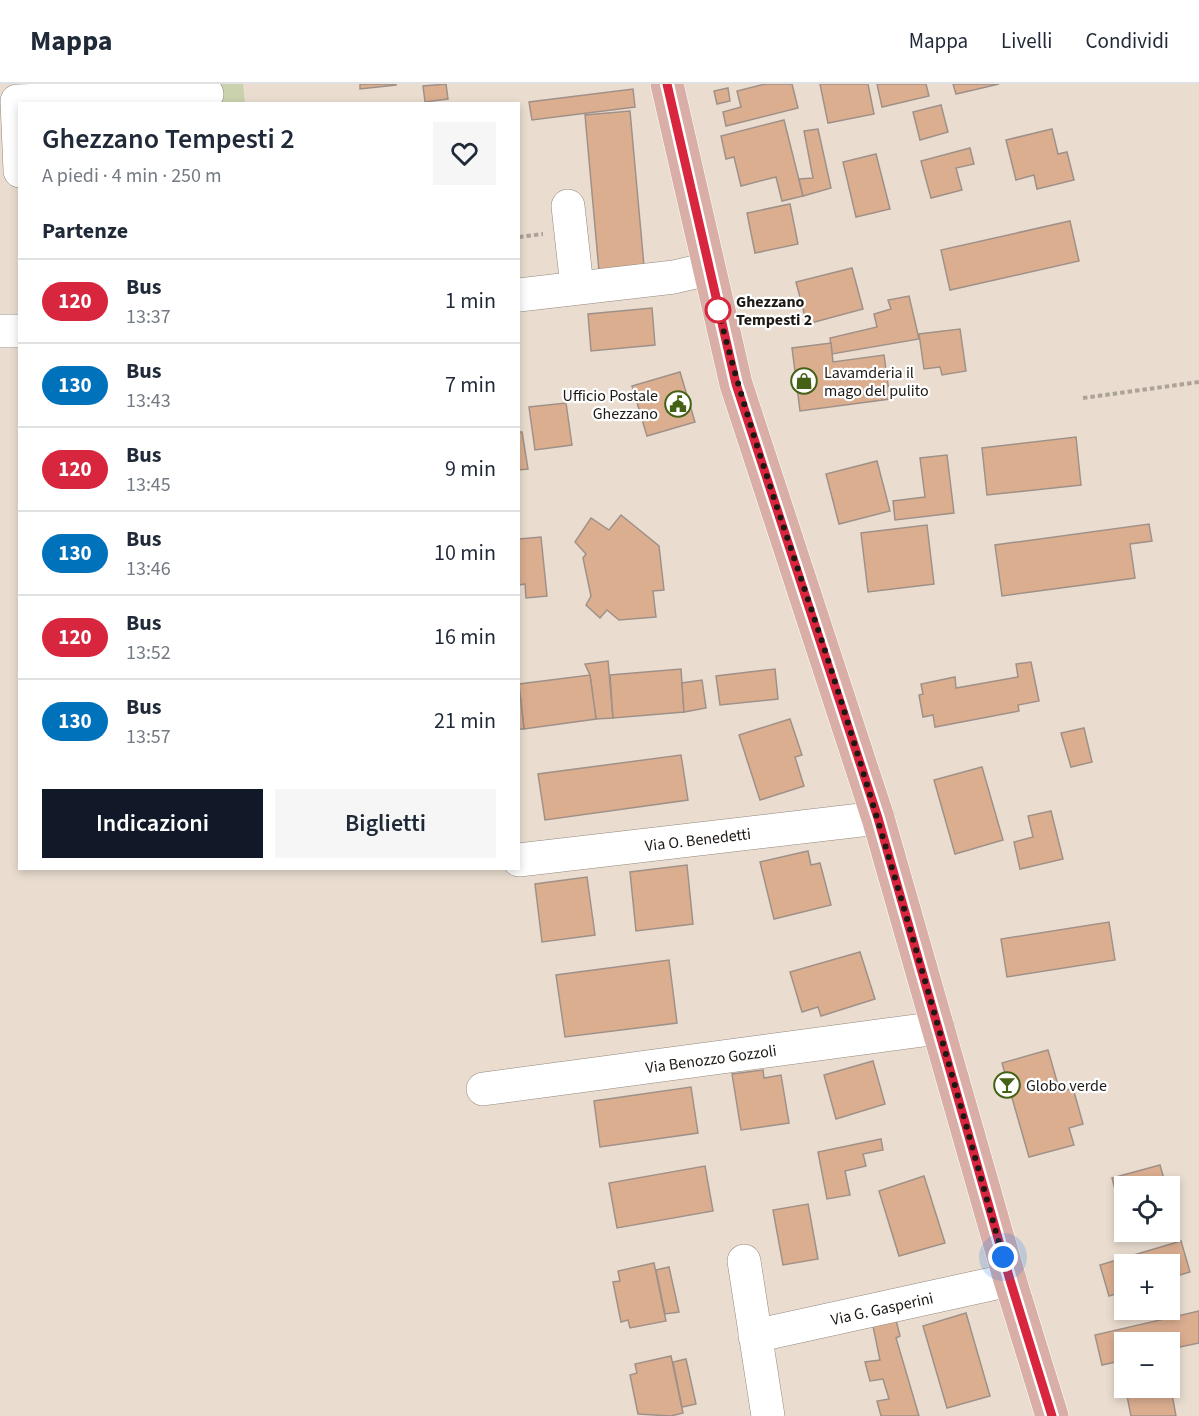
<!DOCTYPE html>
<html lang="it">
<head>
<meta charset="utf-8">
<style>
	body { margin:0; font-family:"Source Sans 3",sans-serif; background:#f6f6f7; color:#1f2937; height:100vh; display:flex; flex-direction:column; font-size:22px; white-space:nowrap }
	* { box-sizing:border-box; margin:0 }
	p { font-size:20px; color:#747a83 }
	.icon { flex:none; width:33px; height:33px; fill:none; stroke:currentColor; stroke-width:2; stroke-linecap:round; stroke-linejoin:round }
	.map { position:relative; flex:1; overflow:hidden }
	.details { position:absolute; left:18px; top:18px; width:502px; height:768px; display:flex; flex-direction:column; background:#fff; border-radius:0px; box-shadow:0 3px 9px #0003 }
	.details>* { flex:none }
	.badge { padding:0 12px; border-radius:20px; font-size:21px; line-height:39px }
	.controls { position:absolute; left:1114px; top:1092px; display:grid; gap:12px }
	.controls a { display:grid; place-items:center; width:66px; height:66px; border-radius:0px; background:#fff; box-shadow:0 3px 9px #0003; font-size:30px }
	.you { position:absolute; width:30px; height:30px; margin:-15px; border:4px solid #fff; border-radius:50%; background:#1a73e8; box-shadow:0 0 0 9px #1a73e833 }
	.map>.badge { position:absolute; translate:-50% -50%; box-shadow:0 0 0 3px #fff }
	h2 { padding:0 24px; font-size:22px; line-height:54px }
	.round { display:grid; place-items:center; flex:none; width:63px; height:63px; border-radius:0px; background:#f6f6f7 }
	.head { display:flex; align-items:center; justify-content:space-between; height:102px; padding:0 24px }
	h1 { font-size:28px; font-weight:600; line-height:45px }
	.action { display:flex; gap:12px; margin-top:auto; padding:12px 24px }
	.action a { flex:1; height:69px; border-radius:0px; background:#111827; color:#fff; font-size:24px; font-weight:600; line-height:69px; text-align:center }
	.action a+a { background:#f6f6f7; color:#1f2937 }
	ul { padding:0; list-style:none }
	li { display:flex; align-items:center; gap:18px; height:84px; padding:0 24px; border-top:2px solid #e0e1e3 }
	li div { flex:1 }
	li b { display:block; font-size:22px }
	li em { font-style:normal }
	li .badge { min-width:66px; font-weight:700; text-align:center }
	header { display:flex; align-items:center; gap:36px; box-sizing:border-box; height:84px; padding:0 30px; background:#fff; border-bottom:2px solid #e0e1e3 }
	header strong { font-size:28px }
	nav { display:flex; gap:33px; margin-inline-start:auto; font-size:21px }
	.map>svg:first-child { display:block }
</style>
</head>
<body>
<header>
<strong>Mappa</strong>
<nav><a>Mappa</a><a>Livelli</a><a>Condividi</a></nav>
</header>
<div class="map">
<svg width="1199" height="1332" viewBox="0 0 1199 1332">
	<rect width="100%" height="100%" fill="#eaddd0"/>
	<path fill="#c9d2ad" d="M221,0H243L245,19L219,20Z"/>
	<g fill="#dcae90" stroke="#a09188" stroke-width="1.5">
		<path d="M360,0H396V1L360,5Z"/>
		<path d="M446,0L448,15L425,18L423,2Z"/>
		<path d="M765,0H792L798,24L726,42L723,28L741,23L737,7Z"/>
		<path d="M820,0H868L874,30L828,39Z"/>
		<path d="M877,0H926L929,12L882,23Z"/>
		<path d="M953,0H999L956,10Z"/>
		<path d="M728,4L730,17L717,20L714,7Z"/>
		<path d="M633,5L635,23L532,36L529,18Z"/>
		<path d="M941,21L948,48L920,56L913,28Z"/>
		<path d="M630,27L644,182L599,187L585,31Z"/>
		<path d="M784,36L803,112L782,117L776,93L741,102L734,73L726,75L721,52Z"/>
		<path d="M818,45L831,104L803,112L799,95L813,94L804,47Z"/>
		<path d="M1052,45L1058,70L1067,68L1074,96L1037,105L1034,91L1016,96L1006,56Z"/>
		<path d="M970,64L974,80L956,84L962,106L931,114L921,77Z"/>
		<path d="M876,70L890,125L856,133L843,78Z"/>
		<path d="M790,120L798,160L755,169L747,129Z"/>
		<path d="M1070,137L1079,177L950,206L941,166Z"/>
		<path d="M852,184L863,225L807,240L796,198Z"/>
		<path d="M909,212L919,255L832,270L830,254L877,243L874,230L891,225L888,216Z"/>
		<path d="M652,224L655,261L591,267L588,230Z"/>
		<path d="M960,245L966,287L942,291L940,283L924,285L919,250Z"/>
		<path d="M831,259L833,278L884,271L890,315L800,327L792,264Z"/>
		<path d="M680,288L695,338L647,352L632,302Z"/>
		<path d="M566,319L572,361L535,366L529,323Z"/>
		<path d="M519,348H522L528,385L519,386Z"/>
		<path d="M1076,353L1081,401L987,411L982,364Z"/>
		<path d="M947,371L954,429L895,436L893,417L925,413L920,374Z"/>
		<path d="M877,377L890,427L839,440L826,390Z"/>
		<path d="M621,431L659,462L664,506L653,507L656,533L619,536L607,526L600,534L586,521L591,512L583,474L586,470L575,458L591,434L609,446Z"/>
		<path d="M1149,440L1152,457L1130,460L1135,494L1002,512L995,461Z"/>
		<path d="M927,441L934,500L868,508L861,449Z"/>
		<path d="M541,453L547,512L526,514L525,500L519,501V455Z"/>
		<path d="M608,577L613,634L596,635L590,591L585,580Z"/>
		<path d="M1031,578L1039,617L1018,621L1019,627L935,643L933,631L923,633L919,611L923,610L921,600L955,593L956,604L1018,593L1016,580Z"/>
		<path d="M681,585L684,628L613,634L610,591Z"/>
		<path d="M775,585L778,615L720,621L716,592Z"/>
		<path d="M590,591L596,635L524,645L519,600Z"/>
		<path d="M702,596L706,624L684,628L682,599Z"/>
		<path d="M520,611L524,645H519V612Z"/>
		<path d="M790,635L802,671L795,673L804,702L760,716L739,651Z"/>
		<path d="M1084,644L1092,678L1071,683L1061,649Z"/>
		<path d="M681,671L688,716L545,736L538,690Z"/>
		<path d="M982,683L1003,756L955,770L934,696Z"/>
		<path d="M1051,727L1063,775L1020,785L1014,758L1033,753L1028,732Z"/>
		<path d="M808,767L811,781L820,779L831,821L774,835L760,778Z"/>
		<path d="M687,781L693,840L636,847L630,788Z"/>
		<path d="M587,793L595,851L542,858L535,800Z"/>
		<path d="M1109,838L1115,876L1007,893L1001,855Z"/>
		<path d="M860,868L875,915L821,932L818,923L802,928L790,888Z"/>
		<path d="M669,876L677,939L565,953L556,891Z"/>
		<path d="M1048,966L1060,1008L1073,1004L1083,1040L1069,1044L1074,1061L1029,1073L1002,979Z"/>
		<path d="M873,977L885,1020L836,1035L824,991Z"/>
		<path d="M763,986L764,994L781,991L789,1039L741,1046L732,990Z"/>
		<path d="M691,1003L698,1049L600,1063L594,1017Z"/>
		<path d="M881,1055L883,1066L863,1070L866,1082L845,1087L850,1111L827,1115L818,1068Z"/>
		<path d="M1160,1081L1166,1102H1125L1123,1135L1112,1094Z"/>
		<path d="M705,1082L713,1127L617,1144L609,1099Z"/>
		<path d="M924,1092L945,1159L899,1172L879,1107Z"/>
		<path d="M808,1120L818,1175L783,1181L773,1126Z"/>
		<path d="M1181,1157L1190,1188L1170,1194V1180H1125V1207L1109,1212L1100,1181Z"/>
		<path d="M654,1179L666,1237L630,1244L628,1236L621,1238L613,1198L620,1197L618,1187Z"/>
		<path d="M669,1183L679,1228L665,1230L656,1186Z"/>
		<path d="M1199,1227V1259L1170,1265V1258H1125V1276L1102,1281L1095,1251Z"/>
		<path d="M966,1229L990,1312L947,1324L923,1242Z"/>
		<path d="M896,1236L900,1252L896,1254L919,1332H881L877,1317L889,1315L883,1295L870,1297L865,1278L880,1276L873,1242Z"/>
		<path d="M671,1272L683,1329L671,1332L638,1330L630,1291L637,1289L635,1280Z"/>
		<path d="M686,1275L696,1320L682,1323L673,1278Z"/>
		<path d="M1170,1300L1176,1332H1131L1126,1307L1170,1304Z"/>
	</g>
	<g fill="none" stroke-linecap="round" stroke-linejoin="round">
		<g stroke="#93877c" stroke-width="34">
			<g id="minor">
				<path d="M20,87L17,17L207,10"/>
				<path d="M568,122L577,203"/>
				<path d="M519,211L674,193L708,185"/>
				<path d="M0,247H20"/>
				<path id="s1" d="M519,776L878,734"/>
				<path id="s2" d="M483,1005L938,944"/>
				<path d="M744,1177L768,1332"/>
				<path id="s3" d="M755,1252L1010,1196"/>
			</g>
		</g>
		<g stroke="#fff" stroke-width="34">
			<path id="major" d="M667,0L736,300L878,734L1010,1196L1052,1332"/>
		</g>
		<g stroke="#aca297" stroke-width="4" stroke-dasharray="4.5 3" stroke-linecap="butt">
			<path d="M519,153L543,150"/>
			<path d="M1083,314L1199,298"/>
		</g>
		<use href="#minor" stroke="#fff" stroke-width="33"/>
		<use href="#major" stroke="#d9aea7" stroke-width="33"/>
	</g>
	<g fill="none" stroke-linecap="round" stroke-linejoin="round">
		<g stroke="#fff" stroke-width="14">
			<path id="line" d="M667,0L736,300L878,734L1010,1196L1052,1332"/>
		</g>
		<use href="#line" stroke="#d7263d" stroke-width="9"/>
		<path stroke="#1e1915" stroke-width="6" stroke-dasharray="0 10.8" d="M718,226L717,221C750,356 800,485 841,617C899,801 951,987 1003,1173"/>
	</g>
	<defs>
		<g id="shop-ring" transform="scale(1.35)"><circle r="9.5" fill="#fff" stroke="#446215" stroke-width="1.5"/><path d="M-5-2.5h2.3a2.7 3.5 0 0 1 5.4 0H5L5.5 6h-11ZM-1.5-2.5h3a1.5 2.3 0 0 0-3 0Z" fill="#446215"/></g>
		<g id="civic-ring" transform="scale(1.35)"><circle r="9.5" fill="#fff" stroke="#446215" stroke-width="1.5"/><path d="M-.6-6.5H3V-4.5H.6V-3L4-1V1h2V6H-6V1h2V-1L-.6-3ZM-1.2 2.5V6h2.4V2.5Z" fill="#446215"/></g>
		<g id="bar-ring" transform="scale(1.35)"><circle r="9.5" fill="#fff" stroke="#446215" stroke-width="1.5"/><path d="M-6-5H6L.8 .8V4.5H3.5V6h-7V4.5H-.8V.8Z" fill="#446215"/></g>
	</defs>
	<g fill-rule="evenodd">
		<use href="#shop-ring" x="804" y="297"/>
		<use href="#civic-ring" x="678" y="320"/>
		<use href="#bar-ring" x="1007" y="1001"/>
	</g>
	<circle fill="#fff" stroke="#d7263d" stroke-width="3" cx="718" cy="226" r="12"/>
	<g text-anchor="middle" stroke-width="4.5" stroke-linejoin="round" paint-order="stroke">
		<g font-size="16" font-weight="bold" fill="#1e1915" stroke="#fff" text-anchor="start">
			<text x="736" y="223">Ghezzano<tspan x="736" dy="18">Tempesti 2</tspan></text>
		</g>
		<g font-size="16" fill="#1e1915" stroke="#fff" text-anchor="start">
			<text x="824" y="294">Lavamderia il<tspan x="824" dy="18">mago del pulito</tspan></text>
			<text x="658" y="317" text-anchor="end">Ufficio Postale<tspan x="658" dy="18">Ghezzano</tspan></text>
			<text x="1026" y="1007">Globo verde</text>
		</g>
		<g font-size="16" fill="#1e1915" stroke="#fff">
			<text dy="6" stroke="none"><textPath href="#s1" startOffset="180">Via O. Benedetti</textPath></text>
			<text dy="6" stroke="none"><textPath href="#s2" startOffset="230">Via Benozzo Gozzoli</textPath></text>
			<text dy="6" stroke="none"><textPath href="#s3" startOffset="130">Via G. Gasperini</textPath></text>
		</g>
	</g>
</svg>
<div class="controls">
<a><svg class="icon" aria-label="locate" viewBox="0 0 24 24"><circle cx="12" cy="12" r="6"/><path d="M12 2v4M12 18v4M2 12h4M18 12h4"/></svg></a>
<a>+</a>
<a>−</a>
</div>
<div class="you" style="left:1003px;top:1173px"></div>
<section class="details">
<div class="head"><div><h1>Ghezzano Tempesti 2</h1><p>A piedi · 4 min · 250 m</p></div><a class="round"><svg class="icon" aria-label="heart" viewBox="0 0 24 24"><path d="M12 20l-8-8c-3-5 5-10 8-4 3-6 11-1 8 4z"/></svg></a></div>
<h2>Partenze</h2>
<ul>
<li><span class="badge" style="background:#d7263d;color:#fff">120</span><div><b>Bus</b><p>13:37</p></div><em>1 min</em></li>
<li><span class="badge" style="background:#0072bc;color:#fff">130</span><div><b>Bus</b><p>13:43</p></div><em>7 min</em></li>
<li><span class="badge" style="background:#d7263d;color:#fff">120</span><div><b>Bus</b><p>13:45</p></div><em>9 min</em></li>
<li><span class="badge" style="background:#0072bc;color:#fff">130</span><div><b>Bus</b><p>13:46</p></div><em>10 min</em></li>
<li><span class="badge" style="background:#d7263d;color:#fff">120</span><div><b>Bus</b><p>13:52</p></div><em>16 min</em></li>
<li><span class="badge" style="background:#0072bc;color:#fff">130</span><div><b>Bus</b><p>13:57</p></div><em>21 min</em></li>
</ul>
<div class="action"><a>Indicazioni</a><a>Biglietti</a></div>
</section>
</div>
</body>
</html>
